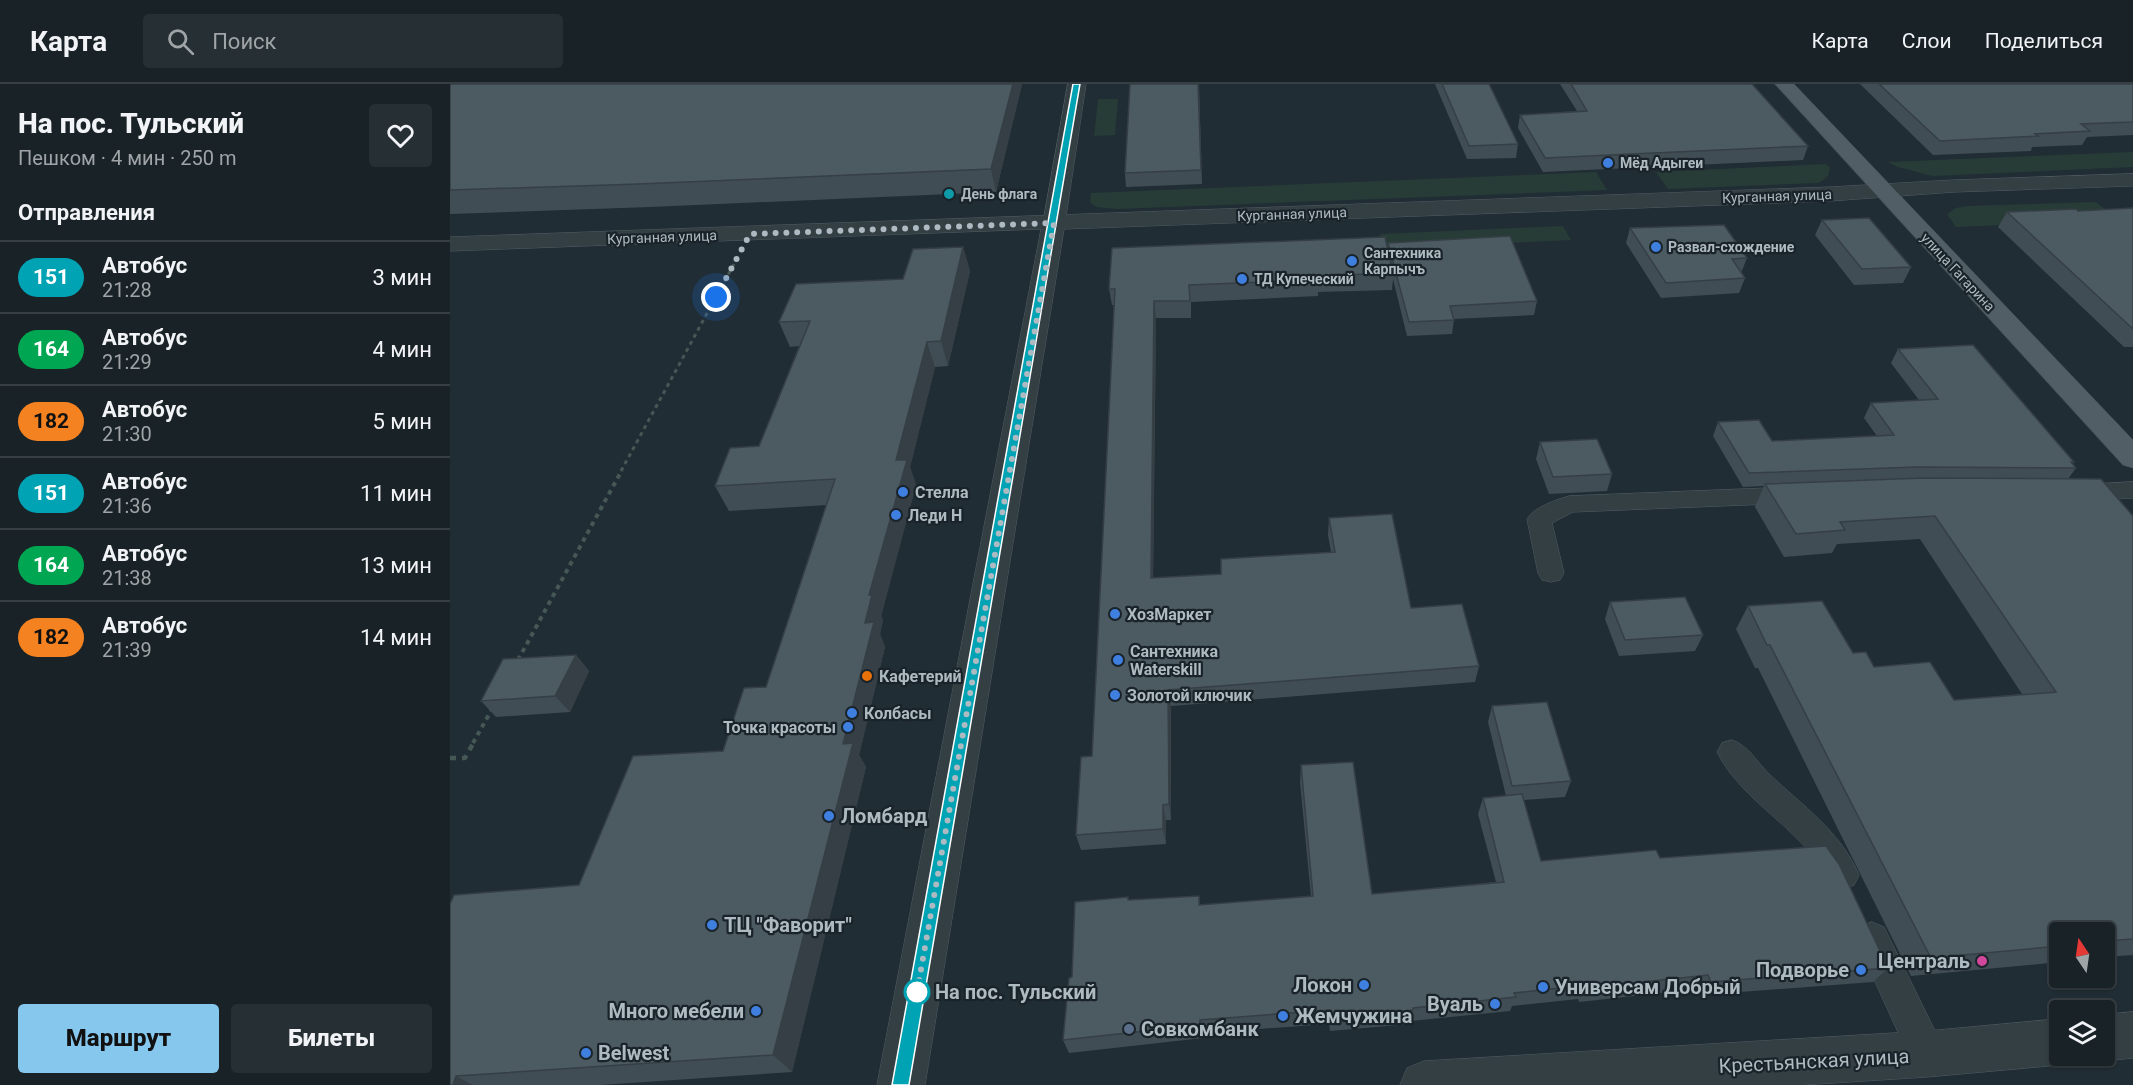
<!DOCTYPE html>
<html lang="ru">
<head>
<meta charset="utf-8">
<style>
	body { margin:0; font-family:Roboto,sans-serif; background:#262f33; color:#f1f3f6; height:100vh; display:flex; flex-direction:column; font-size:22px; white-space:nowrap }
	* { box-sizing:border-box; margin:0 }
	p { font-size:20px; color:#9fa4a7 }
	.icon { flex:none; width:33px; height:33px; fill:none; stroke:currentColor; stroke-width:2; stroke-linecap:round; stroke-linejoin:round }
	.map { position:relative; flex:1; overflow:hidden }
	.drawer { display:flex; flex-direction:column; background:#192227; width:450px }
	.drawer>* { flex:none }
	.badge { padding:0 12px; border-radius:20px; font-size:21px; line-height:39px }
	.needle { width:39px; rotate:347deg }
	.buttons { position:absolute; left:1599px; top:838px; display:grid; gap:12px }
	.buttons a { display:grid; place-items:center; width:66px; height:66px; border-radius:6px; background:#192227; box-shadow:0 2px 4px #0004,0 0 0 2px #373f44; font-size:30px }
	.you { position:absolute; width:30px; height:30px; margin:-15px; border:4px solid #fff; border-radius:50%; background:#1a73e8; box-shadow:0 0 0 9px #1a73e833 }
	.map>.badge { position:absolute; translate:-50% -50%; box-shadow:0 0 0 3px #fff }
	h2 { padding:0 18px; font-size:22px; line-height:54px }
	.round { display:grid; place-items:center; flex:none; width:63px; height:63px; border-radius:6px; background:#262f33 }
	.headline { display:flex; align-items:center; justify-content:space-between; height:102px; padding:0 18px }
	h1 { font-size:28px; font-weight:800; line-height:45px }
	.button { display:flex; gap:12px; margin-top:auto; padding:12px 18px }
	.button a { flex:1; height:69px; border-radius:6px; background:#86c7ee; color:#111; font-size:24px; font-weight:800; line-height:69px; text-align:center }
	.button a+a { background:#262f33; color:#f1f3f6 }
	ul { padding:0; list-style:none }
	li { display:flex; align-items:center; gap:18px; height:72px; padding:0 18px; border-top:2px solid #373f44 }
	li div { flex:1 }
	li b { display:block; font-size:22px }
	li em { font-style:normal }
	li .badge { min-width:66px; font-weight:700; text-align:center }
	header { display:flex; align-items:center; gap:36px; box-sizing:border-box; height:84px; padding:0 30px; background:#192227; border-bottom:2px solid #373f44 }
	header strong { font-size:28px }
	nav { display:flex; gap:33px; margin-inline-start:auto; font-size:21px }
	.search { width:420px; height:54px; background:#262f33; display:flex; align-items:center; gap:15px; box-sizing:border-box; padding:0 21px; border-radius:6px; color:#9fa4a7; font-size:22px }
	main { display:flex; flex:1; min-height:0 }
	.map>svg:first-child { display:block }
</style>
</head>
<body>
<header>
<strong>Карта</strong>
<div class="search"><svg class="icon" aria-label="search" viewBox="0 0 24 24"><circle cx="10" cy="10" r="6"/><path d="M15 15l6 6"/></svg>Поиск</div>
<nav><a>Карта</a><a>Слои</a><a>Поделиться</a></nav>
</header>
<main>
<section class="drawer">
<div class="headline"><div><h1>На пос. Тульский</h1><p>Пешком · 4 мин · 250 m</p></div><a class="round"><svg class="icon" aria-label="heart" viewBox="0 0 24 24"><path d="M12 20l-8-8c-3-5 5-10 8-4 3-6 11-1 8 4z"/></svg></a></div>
<h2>Отправления</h2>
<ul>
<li><span class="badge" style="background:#00a3b4;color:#fff">151</span><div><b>Автобус</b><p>21:28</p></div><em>3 мин</em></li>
<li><span class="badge" style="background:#00a651;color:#fff">164</span><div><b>Автобус</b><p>21:29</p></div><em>4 мин</em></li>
<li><span class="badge" style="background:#f58220;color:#111">182</span><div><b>Автобус</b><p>21:30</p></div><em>5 мин</em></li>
<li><span class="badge" style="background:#00a3b4;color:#fff">151</span><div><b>Автобус</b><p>21:36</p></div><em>11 мин</em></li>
<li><span class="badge" style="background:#00a651;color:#fff">164</span><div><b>Автобус</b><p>21:38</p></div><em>13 мин</em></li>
<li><span class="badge" style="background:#f58220;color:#111">182</span><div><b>Автобус</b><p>21:39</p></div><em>14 мин</em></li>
</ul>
<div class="button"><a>Маршрут</a><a>Билеты</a></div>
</section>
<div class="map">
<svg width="1683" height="1001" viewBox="0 0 1683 1001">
	<rect width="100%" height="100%" fill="#212d34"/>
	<g fill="#283c37">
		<path d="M648,15H668L665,51L644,52Z"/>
		<path d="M1683,68V83L1483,92L1448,83L1438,78Z"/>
		<path d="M1376,80L1380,84C1379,92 1376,95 1368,99L1218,105L1206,88Z"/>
		<path d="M1146,88L1157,106L668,125L646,123L640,118L641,109Z"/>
		<path d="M1646,118L1668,136L1506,143L1497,130L1506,124L1517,122Z"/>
		<path d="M1113,142L1121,156L934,165L930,150Z"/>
	</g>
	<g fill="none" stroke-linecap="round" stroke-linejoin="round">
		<g stroke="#515c62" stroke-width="1">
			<g id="service">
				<path d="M1683,398V414L1627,417L1619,415L1615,409L1619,403L1627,401Z"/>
				<path d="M1345,403L1353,405L1357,411L1353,417L1345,419L1123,428L1102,439L1114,489L1110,496L1101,498L1092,496L1088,489L1077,435C1084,423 1106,416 1119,412Z"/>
				<path d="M1282,656C1298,661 1307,678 1319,690C1353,722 1390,747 1409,791L1404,801L1393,806C1376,799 1370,780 1358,766C1329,733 1287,708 1267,668L1272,659Z"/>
				<path d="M1422,838L1434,843L1490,957L1495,970L1490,983L1477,988L1464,983L1405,854L1410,843Z"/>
			</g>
		</g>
		<g stroke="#515c62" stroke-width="1">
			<path id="minor" d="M618,0H636L615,139L612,144L604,146L596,144L593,139Z"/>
		</g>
		<g stroke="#515c62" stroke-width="1">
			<g id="tertiary">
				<path d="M1683,90V102L1504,108L1380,117L614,145L475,1001H427L591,145L0,167V153L1380,103L1504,96Z"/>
				<path d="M1683,928V974L1654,977L1642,972H1654V931Z"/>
				<path d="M1610,935V972H1627L1610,981L1477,993L1352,1001H950L957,984L974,977L1477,947Z"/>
			</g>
		</g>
		<g stroke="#404a51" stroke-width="1">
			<path id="primary" d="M1325,0H1344L1683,356V384L1673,381Z"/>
		</g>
		<path stroke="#465856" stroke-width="3" stroke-dasharray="4 4" stroke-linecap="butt" d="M171,387L284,180"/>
		<g stroke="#465856" stroke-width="4" stroke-dasharray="4.5 4.5" stroke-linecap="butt">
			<path d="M68,576L172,386"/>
			<path d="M23,659L42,625"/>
		</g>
		<path stroke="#465856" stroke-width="4.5" stroke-dasharray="6 6" stroke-linecap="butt" d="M0,674H15L24,658"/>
		<use href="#service" fill="#343f44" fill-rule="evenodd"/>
		<use href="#minor" fill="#343f44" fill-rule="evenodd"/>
		<use href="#tertiary" fill="#343f44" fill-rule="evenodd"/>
		<use href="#primary" fill="#525e65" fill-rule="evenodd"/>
	</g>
	<g fill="#414d54">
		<path d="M0,0H572L546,108L200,123L0,130Z"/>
		<path d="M749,0L752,100L676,103L675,89Z"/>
		<path d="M985,0H1039L1068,60L1066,74L1017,75Z"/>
		<path d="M1110,0H1302L1358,62L1353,76L1093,88L1068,44L1070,31L1127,27Z"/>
		<path d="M1410,0H1683V51L1637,53L1632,61L1582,63L1581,67L1483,71Z"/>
		<path d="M1683,124V263H1674L1548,143L1557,128L1628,127Z"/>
		<path d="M1372,136L1461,183L1453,199L1404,201L1365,151Z"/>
		<path d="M1180,144L1297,174L1291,189L1295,194L1289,209L1211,214L1176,159Z"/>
		<path d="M938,159L1087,217L1084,231L1004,235L1002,250L957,252L943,195L942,206L868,208V212L741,218V234H706L703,494L771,490L881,468L878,451L879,434L961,524L1029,582L1025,598L721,622V736H716V760L631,766L626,751L642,672L664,221H662L659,205L937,165Z"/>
		<path d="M513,163L520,187L498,282L485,283L460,383L466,401L431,532L433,536L430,550L435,563L409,671L416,683L342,988L150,1001H0L129,801L273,667L316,603L377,421L279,427L265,402L309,362L349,262L340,263L329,238L453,195Z"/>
		<path d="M1448,265L1624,378L1622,380L1626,384L1618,395L1683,432V871L1654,873V849H1610V878L1461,892L1308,584H1305L1286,545L1298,522L1403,569L1424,583L1504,616L1572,610L1470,455L1387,460L1382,469L1334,473L1305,423L1314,402L1293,403L1263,352L1268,338L1322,357L1427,352L1414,334L1421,319L1469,316L1441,279Z"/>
		<path d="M1090,358L1162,390L1157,407L1099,410L1086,375Z"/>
		<path d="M1160,518L1253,551L1245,567L1169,572L1155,535Z"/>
		<path d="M126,571L139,587L120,628L46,633L31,617Z"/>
		<path d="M1042,622L1121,697L1115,713L1073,716L1091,777L1210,774L1438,884L1423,898L1250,911L1248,905L1129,918L1128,915L1062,922L1060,927L961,937L960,940L880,947L879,940L753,949V954L619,969L613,956L622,893L679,816L749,812L750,821L861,812L850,698L851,681L922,810L1046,798L1028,730L1033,714L1056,712L1038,638Z"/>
	</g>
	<g fill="#353f45">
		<path d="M563,0H572L546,108L541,85Z"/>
		<path d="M513,163L520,187L498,282L491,257Z"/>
		<path d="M704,217L706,234L703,511L701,494Z"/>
		<path d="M477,258L485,283L460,383L466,401L431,532L433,536L430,550L435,563L409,671L416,683L342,988L323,971L393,660L419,511L446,376Z"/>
		<path d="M126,571L139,587L120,628L105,612Z"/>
		<path d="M718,606L721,622V736L719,720Z"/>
		<path d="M713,721L716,736V760L713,745Z"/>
		<path d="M6,992L23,1001H3Z"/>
	</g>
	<g fill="#4c5a62" stroke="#353f45" stroke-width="1.5">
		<path d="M0,0H563L541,85L189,100L0,106Z"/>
		<path d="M680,0H748L751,86L675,89Z"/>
		<path d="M992,0H1039L1068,60L1019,62Z"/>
		<path d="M1121,0H1302L1358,62L1095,74L1070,31L1137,27Z"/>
		<path d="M1429,0H1683V38L1631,40L1640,47L1585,50L1588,52L1490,57Z"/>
		<path d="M1683,124V245L1557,128L1626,125L1628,127Z"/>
		<path d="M1419,134L1461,183L1412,185L1372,136Z"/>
		<path d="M1274,141L1297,174L1282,175L1295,194L1216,199L1180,144Z"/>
		<path d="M1060,152L1087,217L1000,222L1004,236L959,238L938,159Z"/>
		<path d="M935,153L943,189L868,192V196L739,201L740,217H704L701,494L771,490V475L885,468L879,434L942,430L961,524L1012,520L1029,582L718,606L719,720L713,721V745L626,751L631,673L642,672L665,205H659L662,164Z"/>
		<path d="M513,163L491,257L477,258L446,376H457L419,511H422L415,539L424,538L393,660L403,659L323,971L6,992L3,1001H0V820L4,811L129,801L183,672L273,667L294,604L316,603L385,395L265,402L280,364L309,362L360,237L329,238L346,200L453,195L463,165Z"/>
		<path d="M1523,261L1624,378H1621L1626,384L1467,383L1299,389L1268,338L1309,336L1322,357L1444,351L1421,319L1488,315L1448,265Z"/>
		<path d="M1147,355L1162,390L1103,393L1090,358Z"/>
		<path d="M1473,394L1651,395L1683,432V855L1654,857V849H1610V862L1481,874L1320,561H1317L1298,522L1372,517L1403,569L1416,568L1424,583L1480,578L1504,616L1606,608L1485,432L1390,438L1395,446L1346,450L1315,400Z"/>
		<path d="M1235,513L1253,551L1175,556L1160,518Z"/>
		<path d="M126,571L105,612L31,617L53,575Z"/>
		<path d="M1097,618L1121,697L1062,702L1042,622Z"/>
		<path d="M903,678L922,810L1054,798L1033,714L1072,710L1091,777L1206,766L1210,774L1376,762L1389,780L1438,884L1261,898L1258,891L1137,904L1136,901L1064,909L1066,913L963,924V926L881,934L880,926L750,936V941L613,956L619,894L622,893L625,818L678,813V816L749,812V821L863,812L851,681Z"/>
	</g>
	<path fill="#00a3b4" stroke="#fff" stroke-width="1.5" d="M623,0H630L459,1001H442Z"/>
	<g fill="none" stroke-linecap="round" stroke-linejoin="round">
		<path stroke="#aebac1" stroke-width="6" stroke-dasharray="0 10.8" d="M266,213L300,150L604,139L467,908"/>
	</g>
	<g fill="#3f7fe0" stroke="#192329" stroke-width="2">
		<circle cx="1158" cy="79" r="6"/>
		<circle cx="1206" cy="163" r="6"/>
		<circle cx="902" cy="177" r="6"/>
		<circle cx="792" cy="195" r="6"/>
		<circle cx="453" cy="408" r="6"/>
		<circle cx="446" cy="431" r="6"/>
		<circle cx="665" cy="530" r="6"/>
		<circle cx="668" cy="576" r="6"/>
		<circle cx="665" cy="611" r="6"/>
		<circle cx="402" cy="629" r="6"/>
		<circle cx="398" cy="643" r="6"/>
		<circle cx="379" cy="732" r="6"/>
		<circle cx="262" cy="841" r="6"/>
		<circle cx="1411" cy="886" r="6"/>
		<circle cx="914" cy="901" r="6"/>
		<circle cx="1093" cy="903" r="6"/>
		<circle cx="1045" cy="920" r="6"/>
		<circle cx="306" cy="927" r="6"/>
		<circle cx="833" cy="932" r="6"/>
		<circle cx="136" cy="969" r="6"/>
	</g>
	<circle fill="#0f9aa8" stroke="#192329" stroke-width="2" cx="499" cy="110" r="6"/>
	<circle fill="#e8710a" stroke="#192329" stroke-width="2" cx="417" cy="592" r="6"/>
	<circle fill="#d1479c" stroke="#192329" stroke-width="2" cx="1532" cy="877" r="6"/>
	<circle fill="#fff" stroke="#00a3b4" stroke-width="3" cx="467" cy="908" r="12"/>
	<circle fill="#5c6f8a" stroke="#192329" stroke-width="2" cx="679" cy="945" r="6"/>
	<g text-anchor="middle" stroke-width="4.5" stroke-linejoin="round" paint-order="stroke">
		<g font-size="14" font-weight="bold" fill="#aebac1" stroke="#192329" text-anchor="start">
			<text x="1170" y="84">Мёд Адыгеи</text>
			<text x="511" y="115">День флага</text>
			<text x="1218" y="168">Развал-схождение</text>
			<text x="914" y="174">Сантехника<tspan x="914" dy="16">Карпычъ</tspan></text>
			<text x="804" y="200">ТД Купеческий</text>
		</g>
		<g font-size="14" fill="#aebac1" stroke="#192329">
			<text transform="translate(1327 112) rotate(-2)" y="5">Курганная улица</text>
			<text transform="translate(842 130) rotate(-2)" y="5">Курганная улица</text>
			<text transform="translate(212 153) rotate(-2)" y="5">Курганная улица</text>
			<text transform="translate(1508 188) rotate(47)" y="5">улица Гагарина</text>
		</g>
		<g font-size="16" font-weight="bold" fill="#aebac1" stroke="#192329" text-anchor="start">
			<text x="465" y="414">Стелла</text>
			<text x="458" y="437">Леди Н</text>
			<text x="677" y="536">ХозМаркет</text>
			<text x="680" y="573">Сантехника<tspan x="680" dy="18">Waterskill</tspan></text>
			<text x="429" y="598">Кафетерий</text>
			<text x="677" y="617">Золотой ключик</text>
			<text x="414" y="635">Колбасы</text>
			<text x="386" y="649" text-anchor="end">Точка красоты</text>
		</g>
		<g font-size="20" font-weight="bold" fill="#aebac1" stroke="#192329" text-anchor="start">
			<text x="391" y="739">Ломбард</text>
			<text x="274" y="848">ТЦ "Фаворит"</text>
			<text x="1520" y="884" text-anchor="end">Централь</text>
			<text x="1399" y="893" text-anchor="end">Подворье</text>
			<text x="902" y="908" text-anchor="end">Локон</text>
			<text x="1105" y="910">Универсам Добрый</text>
			<text x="1033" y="927" text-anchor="end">Вуаль</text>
			<text x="294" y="934" text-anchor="end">Много мебели</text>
			<text x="845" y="939">Жемчужина</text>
			<text x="691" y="952">Совкомбанк</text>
			<text x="148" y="976">Belwest</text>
		</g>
		<g font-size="20" font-weight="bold" fill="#aebac1" stroke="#192329" text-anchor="start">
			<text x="485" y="915">На пос. Тульский</text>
		</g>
		<g font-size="20" fill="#aebac1" stroke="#192329">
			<text transform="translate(1364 977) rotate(-3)" y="7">Крестьянская улица</text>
		</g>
	</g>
</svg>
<div class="buttons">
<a><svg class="needle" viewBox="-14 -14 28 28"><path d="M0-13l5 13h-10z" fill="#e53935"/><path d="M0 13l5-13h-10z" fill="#9fa4a7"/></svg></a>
<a><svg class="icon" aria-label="layers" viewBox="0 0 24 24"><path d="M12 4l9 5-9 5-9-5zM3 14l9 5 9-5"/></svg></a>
</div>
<div class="you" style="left:266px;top:213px"></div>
</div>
</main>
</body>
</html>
